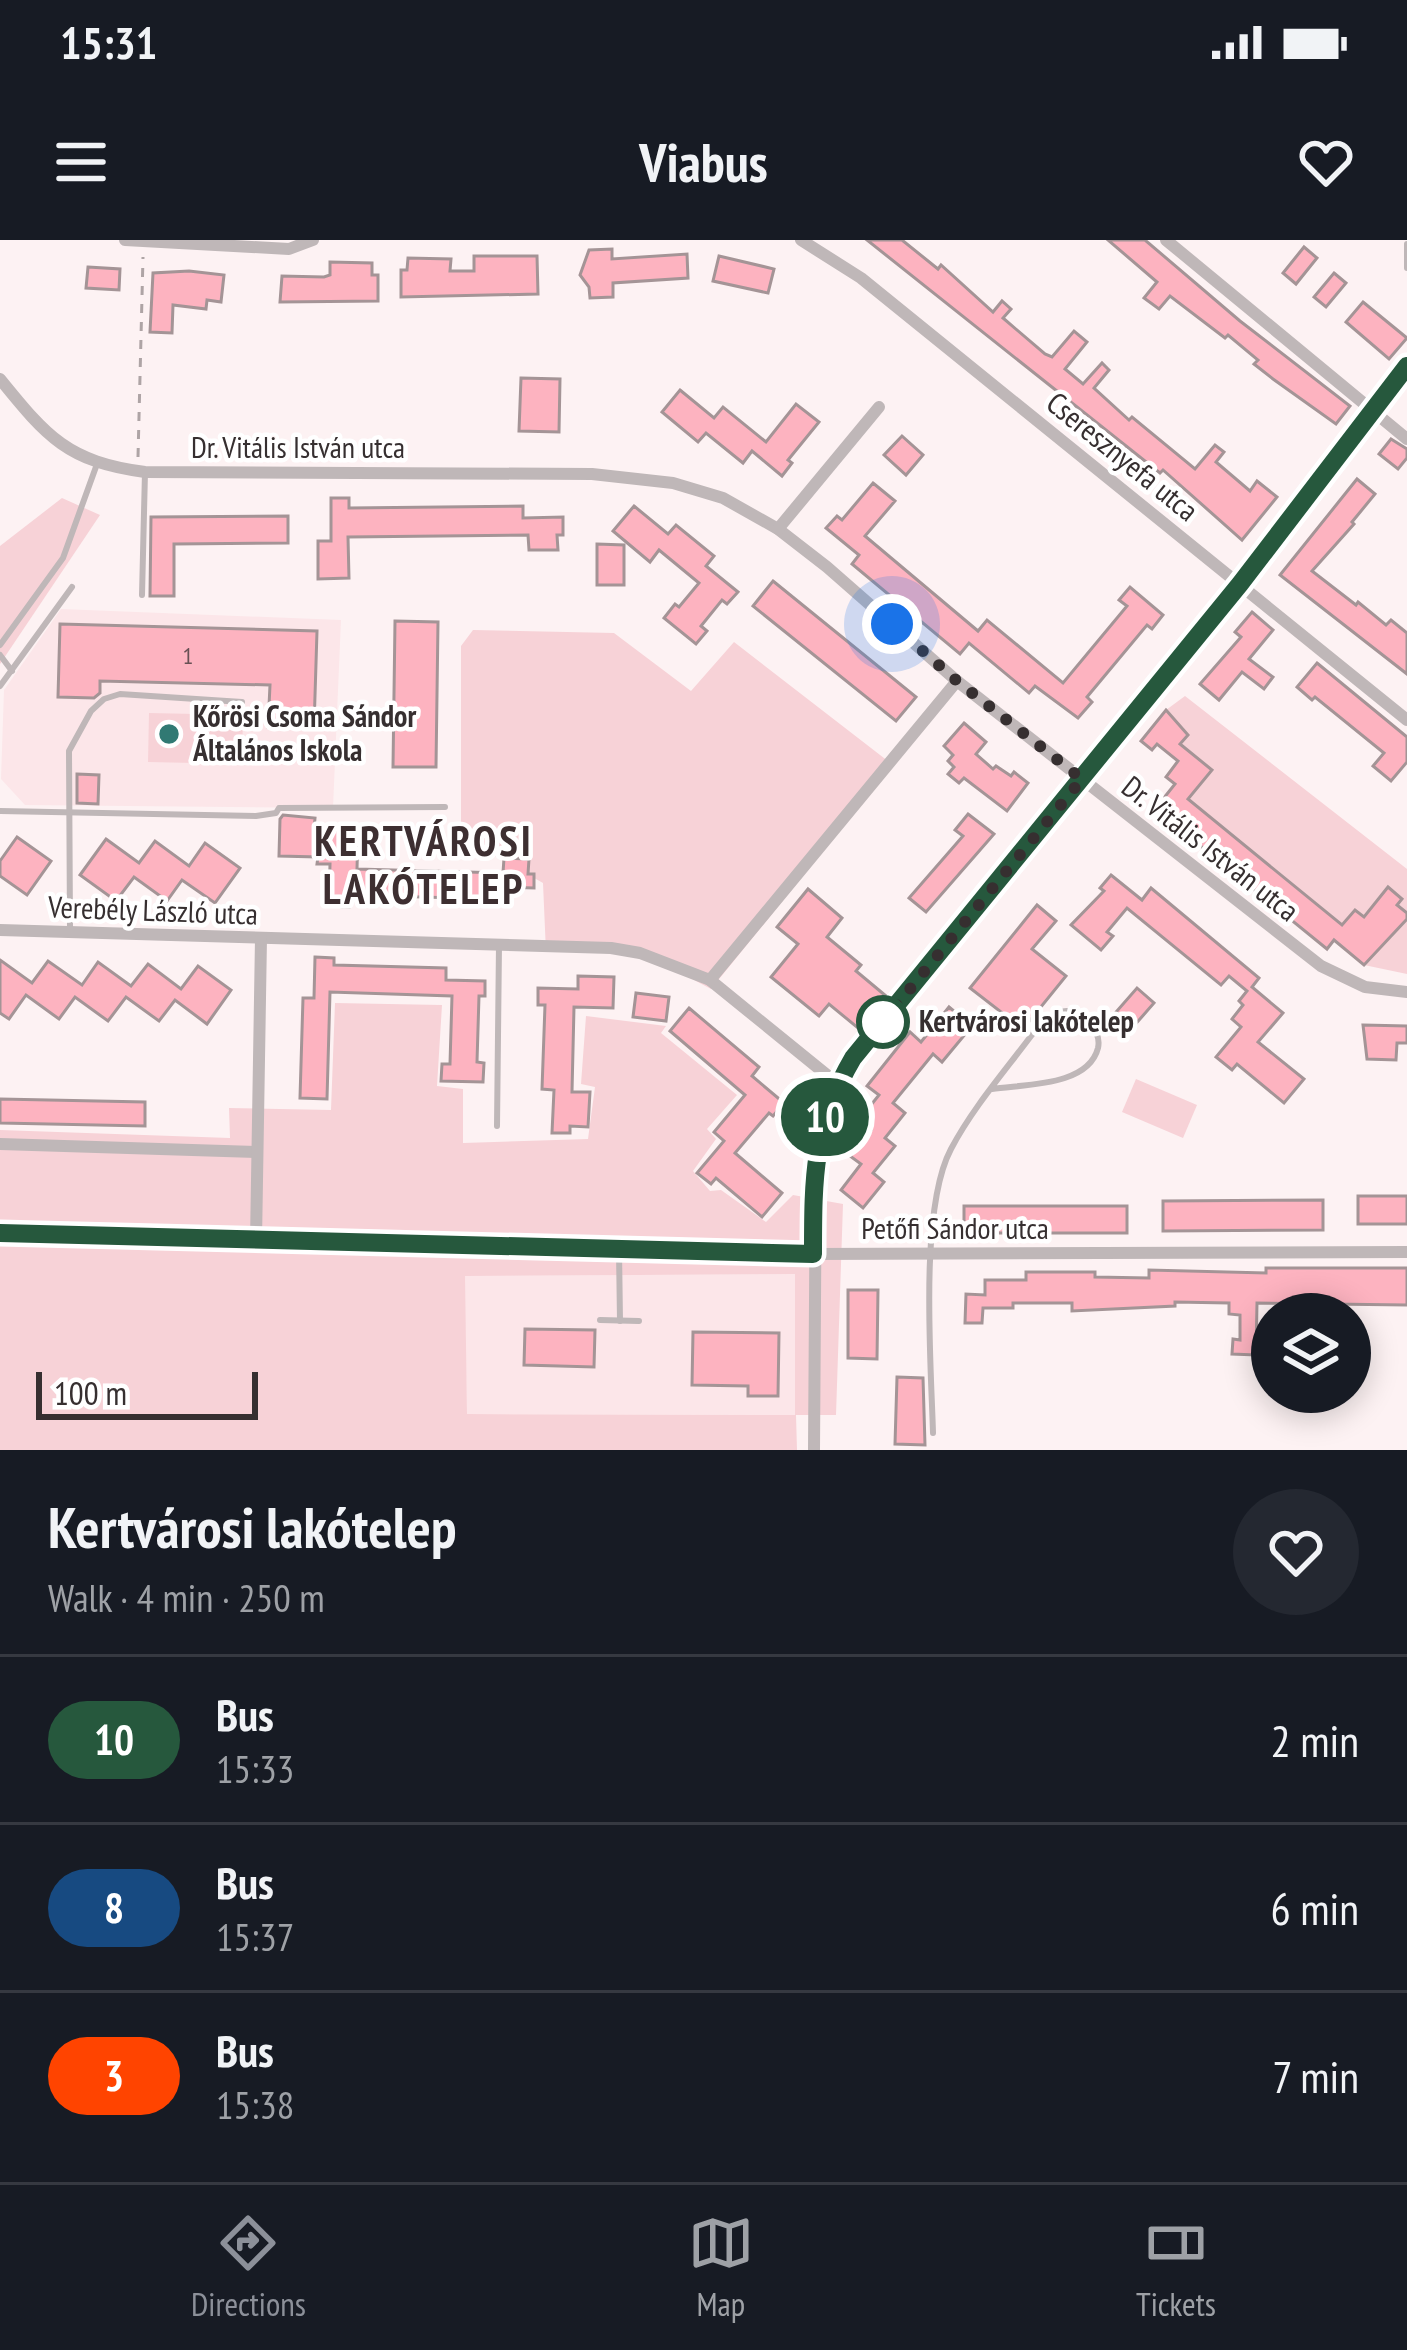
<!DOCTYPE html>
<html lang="en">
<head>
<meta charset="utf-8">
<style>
	body { margin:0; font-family:"PT Sans Narrow",sans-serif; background:#242831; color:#f1f3f6; height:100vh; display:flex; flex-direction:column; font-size:45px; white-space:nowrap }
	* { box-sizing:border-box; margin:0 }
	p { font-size:39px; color:#9ea1a6 }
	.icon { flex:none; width:66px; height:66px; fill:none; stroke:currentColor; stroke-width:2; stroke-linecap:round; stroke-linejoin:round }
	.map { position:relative; height:1210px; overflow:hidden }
	.side { display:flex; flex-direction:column; background:#171b24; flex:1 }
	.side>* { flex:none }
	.badge { padding:0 24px; border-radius:39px; font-size:42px; line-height:78px }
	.tools { position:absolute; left:1251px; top:1053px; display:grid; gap:24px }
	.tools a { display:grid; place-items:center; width:120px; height:120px; border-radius:50%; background:#171b24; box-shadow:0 6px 30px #0003; font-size:60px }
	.scale { position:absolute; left:36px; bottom:30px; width:222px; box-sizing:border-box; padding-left:12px; border:6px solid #362f30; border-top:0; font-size:33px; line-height:42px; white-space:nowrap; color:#362f30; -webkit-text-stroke:9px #fff; paint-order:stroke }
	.you { position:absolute; width:60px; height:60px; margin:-30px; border:9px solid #fff; border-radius:50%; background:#1a73e8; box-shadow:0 0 0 18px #1a73e833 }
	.map>.badge { position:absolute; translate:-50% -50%; box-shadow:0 0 0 6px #fff }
	.round { display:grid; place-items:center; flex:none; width:126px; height:126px; border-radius:63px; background:#242831 }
	.headline { display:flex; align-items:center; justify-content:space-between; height:204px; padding:0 48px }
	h1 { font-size:57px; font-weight:800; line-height:90px }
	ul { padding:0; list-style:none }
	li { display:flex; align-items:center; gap:36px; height:168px; padding:0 48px; border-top:3px solid #363941 }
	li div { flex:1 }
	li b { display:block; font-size:45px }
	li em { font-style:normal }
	li .badge { min-width:132px; font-weight:700; text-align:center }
	.status { display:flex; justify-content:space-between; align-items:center; height:84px; padding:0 60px; background:#171b24; direction:ltr }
	.status svg { height:33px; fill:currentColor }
	header { display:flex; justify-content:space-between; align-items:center; height:156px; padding:0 48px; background:#171b24; font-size:54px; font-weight:800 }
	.dock { display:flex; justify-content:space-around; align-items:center; height:168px; border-top:3px solid #363941; background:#171b24; font-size:33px; color:#9ea1a6 }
	.dock a { display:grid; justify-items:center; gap:6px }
	.dock .active { color:#8c9099 }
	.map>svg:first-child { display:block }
</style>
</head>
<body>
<div class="status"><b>15:31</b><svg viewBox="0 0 49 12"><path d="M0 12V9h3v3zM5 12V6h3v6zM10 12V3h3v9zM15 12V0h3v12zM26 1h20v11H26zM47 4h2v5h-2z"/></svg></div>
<header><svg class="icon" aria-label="menu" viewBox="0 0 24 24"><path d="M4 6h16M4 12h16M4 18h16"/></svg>Viabus<svg class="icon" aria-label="heart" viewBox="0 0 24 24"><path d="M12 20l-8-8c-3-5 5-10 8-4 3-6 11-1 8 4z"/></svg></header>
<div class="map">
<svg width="1407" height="1210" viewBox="0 0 1407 1210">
	<rect width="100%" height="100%" fill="#fdf2f3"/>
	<g fill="#fce6e9">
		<path d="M61,369L341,380L333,568L25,565L1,539L4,450Z"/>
		<path d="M796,1034V1175L467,1174L464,1036Z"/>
	</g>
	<g fill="#f7d2d7" fill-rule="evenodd">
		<path d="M62,258L100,275L0,424V306Z"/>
		<path d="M473,390L614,393L691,451L734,402L893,525L711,749C643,711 622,712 546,712L543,643L461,597V406Z"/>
		<path d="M1185,456L1407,629V672L1397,665L1402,658L1388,648L1364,677L1354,670L1342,685L1183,556L1212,530L1180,504L1187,495L1166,470Z"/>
		<path d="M149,473L243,475L242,524L148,522Z"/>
		<path d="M1407,679V734L1364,725L1379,689L1391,698Z"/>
		<path d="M335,763L442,765L437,846L463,849V903L588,899L595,847L581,844L586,776L666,786L661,793L737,855L707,889L716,899L693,931L710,951L721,950L766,982L793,955L843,964L836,1175H796L797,1210H0V890L230,898L229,868L331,870ZM795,1034V1175L467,1174L465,1036Z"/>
		<path d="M1136,839L1197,865L1183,898L1122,872Z"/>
	</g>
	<g fill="#fdb3c0" stroke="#a49496" stroke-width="3">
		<path d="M867,0H902L938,29L941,25L993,72L1002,61L1011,69L1003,78L1045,114L1052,117L1074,91L1087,102L1065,129L1083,144L1102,123L1109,130L1094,148L1129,180L1132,177L1195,229L1215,205L1224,212L1216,222L1250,251L1257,241L1277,257L1242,300L1163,230L1160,233Z"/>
		<path d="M1108,0H1145L1240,81L1350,166L1336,184L1273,139L1254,124L1258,120L1228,95L1225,98L1170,56L1159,69L1144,58L1157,42Z"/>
		<path d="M1304,7L1317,18L1296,44L1283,33Z"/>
		<path d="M612,9V19L687,14L688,38L613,43V57L590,58L589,47L580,35L589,10Z"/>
		<path d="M474,16H537L538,54L401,57V30H407L408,18L451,19L450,31H474Z"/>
		<path d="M719,16L774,29L768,53L713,41Z"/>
		<path d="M330,22L372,23V35H378V61L280,62L282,36L324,37L330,35Z"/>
		<path d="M88,27L120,29L119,50L86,48Z"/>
		<path d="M189,31L224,35L221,62L207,60L206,69L173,65L172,93L150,92L153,33Z"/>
		<path d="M1334,33L1346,43L1326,67L1314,57Z"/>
		<path d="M1363,62L1407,98L1389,119L1346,82Z"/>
		<path d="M521,138L560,139L559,192L519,191Z"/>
		<path d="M680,150L714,178L723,167L766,202L796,164L819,182L788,220L792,223L782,236L752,211L743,223L706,193L698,202L662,172Z"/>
		<path d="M902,196L923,215L906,235L884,215Z"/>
		<path d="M1391,199L1407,209V218L1398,229L1379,214Z"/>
		<path d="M1357,239L1375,254L1352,282L1354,284L1312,331L1356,365L1358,362L1386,385L1391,380L1407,393V434L1280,335Z"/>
		<path d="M873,243L895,261L865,296L978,391L987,380L1063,443L1127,366L1119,360L1130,347L1163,375L1152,389L1147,385L1087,457L1092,462L1078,478L1035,446L1029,453L969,403L960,414L852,324L859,315L826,288L837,276L842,280Z"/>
		<path d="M331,258H349V268L523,266V278L563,277V295H557L558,310H529L528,295L348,297L349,338L318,339V301H331Z"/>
		<path d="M634,266L668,294L676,285L714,316L706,326L738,352L727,364L722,360L701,386L707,391L696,404L664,378L675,364L679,367L699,343L659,310L650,322L613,291Z"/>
		<path d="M288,276V303L174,304V356H150L151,277Z"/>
		<path d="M597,304L624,305V345H597Z"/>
		<path d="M773,341L916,457L896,481L753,366Z"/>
		<path d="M1252,372L1273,390L1249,419L1273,437L1264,449L1242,432L1219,460L1200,444L1241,397L1235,392Z"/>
		<path d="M395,381L438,382L436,527H393Z"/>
		<path d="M60,384L317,391L314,488L268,487L270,445L100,441V453L94,458L58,457Z"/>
		<path d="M1317,423L1407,497V522L1391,541L1373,526L1384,513L1315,457L1312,460L1297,447Z"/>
		<path d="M1166,470L1188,495L1180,504L1212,530L1188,559L1342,685L1355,670L1364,677L1388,647L1402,659L1397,665L1407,673V679L1364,725L1334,700L1327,709L1155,569L1175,544L1166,537L1178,521L1157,504L1152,510L1141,501Z"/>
		<path d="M964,483L986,502L976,514L993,529L996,526L1011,536L1014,532L1028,543L1007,571L964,538L959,543L948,534L954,527L948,521L953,515L944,506Z"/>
		<path d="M77,534L99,535L98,564L77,563Z"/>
		<path d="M968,574L994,594L926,672L909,658L963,596L955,590Z"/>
		<path d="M283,575L315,578L314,590L358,591L357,629L503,633L504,618L529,619L528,634H534V648L493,647V659L350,655L349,667L329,666L330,624H317L318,617L279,616L280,579Z"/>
		<path d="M17,597L51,621L27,655L0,636V621Z"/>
		<path d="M106,599L139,623L155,601L189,626L205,603L240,628L215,663L182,640L167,661L134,637L116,661L80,635Z"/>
		<path d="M1111,635L1142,660L1151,648L1259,738L1252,747L1283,773L1258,802L1304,839L1284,863L1237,824L1232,830L1216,817L1241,787L1232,779L1243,765L1239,761L1247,751L1229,736L1221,745L1127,668L1107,692L1113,696L1101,710L1071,685L1104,651L1100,648Z"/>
		<path d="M808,649L842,678L827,697L861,725L856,731L886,756L858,788L829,764L819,776L771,737L798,704L777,687Z"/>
		<path d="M1037,665L1056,681L1032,709L1066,736L1023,789L970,748Z"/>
		<path d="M315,717L334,718V725L446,728V740L485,741V756H479L477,822L484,823L483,842L441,841L442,824H450L452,756L330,752L327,859L300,858L303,758H314Z"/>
		<path d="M0,720L32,743L48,721L82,745L98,722L131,746L148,724L181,749L198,726L231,750L207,784L175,760L159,781L126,757L108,781L75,757L59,779L26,755L9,779L0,773Z"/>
		<path d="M578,736L614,737L613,768L574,767L572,852H590L588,887L570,886V893H552L554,850L542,849L545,765H538V748L578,749Z"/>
		<path d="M1137,748L1154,763L1133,787L1116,772Z"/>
		<path d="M636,753L669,757L666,781L633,777Z"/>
		<path d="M949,767L972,786L942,822L933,814L893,863L905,873L885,898L895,906L873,933L884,942L863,968L841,950L861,924L850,916L871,890L859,880L879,855L867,846L910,792L921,802Z"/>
		<path d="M689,768L759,827L752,836L784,863L773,876L769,873L735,913L782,953L762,977L716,938L711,944L697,933L724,901L714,892L745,855L670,791Z"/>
		<path d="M1363,785L1407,786V803H1397L1396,820L1367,819Z"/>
		<path d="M0,859L145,862V886L0,883Z"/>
		<rect x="1358" y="956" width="49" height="28"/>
		<path d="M1323,960V990L1163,991V961Z"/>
		<rect x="964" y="966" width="163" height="27"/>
		<path d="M1266,1028H1407V1065L1257,1063L1256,1115L1232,1114L1233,1099L1240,1100V1075L1229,1074V1063L1175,1062V1066L1072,1071V1063H1013V1068H983L982,1083H965L966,1054L985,1055V1040H1026V1032H1095V1037L1149,1038V1030L1266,1033Z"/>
		<path d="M848,1050H878L877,1119L848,1118Z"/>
		<path d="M525,1089L595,1090L594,1127L524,1125Z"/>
		<path d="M693,1092L779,1093L778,1156H748V1146L692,1145Z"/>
		<path d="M897,1137L923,1138L925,1205L895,1204Z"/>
	</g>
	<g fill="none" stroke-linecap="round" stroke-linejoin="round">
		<path stroke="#aea4a5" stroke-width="3" stroke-dasharray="9 9" stroke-linecap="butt" d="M138,217L143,17"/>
		<g stroke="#bfb7b8" stroke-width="6">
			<path d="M1407,4V28"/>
			<path d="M142,355L145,232"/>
			<path d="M0,405L63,318L97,224"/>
			<path d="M0,415L12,431"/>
			<path d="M0,446L72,347"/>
			<path d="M0,571L256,576L276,573L279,568L445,567"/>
			<path d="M70,689L69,511L91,471L104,459L120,454L242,462"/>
			<path d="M497,886L499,705"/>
			<path d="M619,1010L620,1081"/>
			<path d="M600,1080L639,1081"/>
			<path d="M933,1193C931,1122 919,969 951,909C972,869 1004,832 1031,796C1047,775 1067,759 1090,783C1096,790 1100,799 1098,808C1088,847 1023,844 992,849"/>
		</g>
		<g stroke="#bfb7b8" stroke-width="12">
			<path d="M125,0L289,9L313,0"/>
			<path d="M801,0L861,38L1407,480"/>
			<path d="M1166,0L1407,199"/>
			<path d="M0,139C47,197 68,222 145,232L592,234L673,243L723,258L778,289L827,327L957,441L1321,726L1365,747L1407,752"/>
			<path d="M778,289L879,167"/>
			<path d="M0,690L611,708L640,713L710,740L838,844"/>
			<path d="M710,740L957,441"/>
			<path d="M0,904L257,912"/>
			<path d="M0,993L813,1014L1407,1012"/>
			<path d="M256,1001L261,698"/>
			<path d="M814,1210L816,913L829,865L853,818L1241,344L1407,126"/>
		</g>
	</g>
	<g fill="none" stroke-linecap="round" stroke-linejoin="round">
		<g stroke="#fff" stroke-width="27">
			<path id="line" d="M0,993L813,1014C813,938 813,886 853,818L1240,344L1407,126"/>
		</g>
		<use href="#line" stroke="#26583d" stroke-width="18"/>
		<path stroke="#362f30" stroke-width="12" stroke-dasharray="0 21.6" d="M883,782L1082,539L957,441L892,384"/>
	</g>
	<circle fill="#317973" stroke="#fff" stroke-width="4.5" cx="169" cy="494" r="12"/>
	<circle fill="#fff" stroke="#26583d" stroke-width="6" cx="883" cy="782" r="24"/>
	<g text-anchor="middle" stroke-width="9" stroke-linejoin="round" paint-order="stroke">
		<g font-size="24" fill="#685054">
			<text x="188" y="424">1</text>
		</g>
		<g font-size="30" fill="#362f30" stroke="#fff">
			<text x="298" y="218">Dr. Vitális István utca</text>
			<text transform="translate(1122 217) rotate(39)" y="10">Cseresznyefa utca</text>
			<text transform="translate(1210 609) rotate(38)" y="10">Dr. Vitális István utca</text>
			<text transform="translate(153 671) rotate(2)" y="10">Verebély László utca</text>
			<text x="955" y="999">Petőfi Sándor utca</text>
		</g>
		<g font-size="30" font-weight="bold" fill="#362f30" stroke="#fff" text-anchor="start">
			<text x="193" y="487">Kőrösi Csoma Sándor<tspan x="193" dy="34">Általános Iskola</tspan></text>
		</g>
		<g font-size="30" font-weight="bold" fill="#362f30" stroke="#fff" text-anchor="start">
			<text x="919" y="792">Kertvárosi lakótelep</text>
		</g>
		<g font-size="42" font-weight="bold" letter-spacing="3" fill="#3d2f31" stroke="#fff">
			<text x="424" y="616">KERTVÁROSI<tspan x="424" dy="48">LAKÓTELEP</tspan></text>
		</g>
	</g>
</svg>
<div class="tools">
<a><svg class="icon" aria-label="layers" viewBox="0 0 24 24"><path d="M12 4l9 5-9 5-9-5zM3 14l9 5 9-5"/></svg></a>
</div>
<div class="scale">100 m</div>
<div class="you" style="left:892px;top:384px"></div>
<b class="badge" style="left:825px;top:877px;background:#26583d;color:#fff">10</b>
</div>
<section class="side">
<div class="headline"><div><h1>Kertvárosi lakótelep</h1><p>Walk · 4 min · 250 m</p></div><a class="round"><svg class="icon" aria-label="heart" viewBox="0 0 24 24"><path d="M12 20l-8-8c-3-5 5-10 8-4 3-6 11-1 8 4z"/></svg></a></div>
<ul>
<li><span class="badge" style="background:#26583d;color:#fff">10</span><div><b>Bus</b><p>15:33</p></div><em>2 min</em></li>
<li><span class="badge" style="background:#174a81;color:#fff">8</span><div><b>Bus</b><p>15:37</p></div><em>6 min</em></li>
<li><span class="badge" style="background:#f40;color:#fff">3</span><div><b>Bus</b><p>15:38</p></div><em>7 min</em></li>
</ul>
</section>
<nav class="dock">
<a class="active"><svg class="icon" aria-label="directions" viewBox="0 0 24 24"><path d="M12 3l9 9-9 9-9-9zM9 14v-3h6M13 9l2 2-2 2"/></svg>Directions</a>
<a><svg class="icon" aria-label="map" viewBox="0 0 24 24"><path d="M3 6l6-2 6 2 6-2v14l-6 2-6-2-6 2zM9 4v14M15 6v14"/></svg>Map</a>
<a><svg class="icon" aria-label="tickets" viewBox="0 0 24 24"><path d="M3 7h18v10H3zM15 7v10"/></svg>Tickets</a>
</nav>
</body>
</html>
